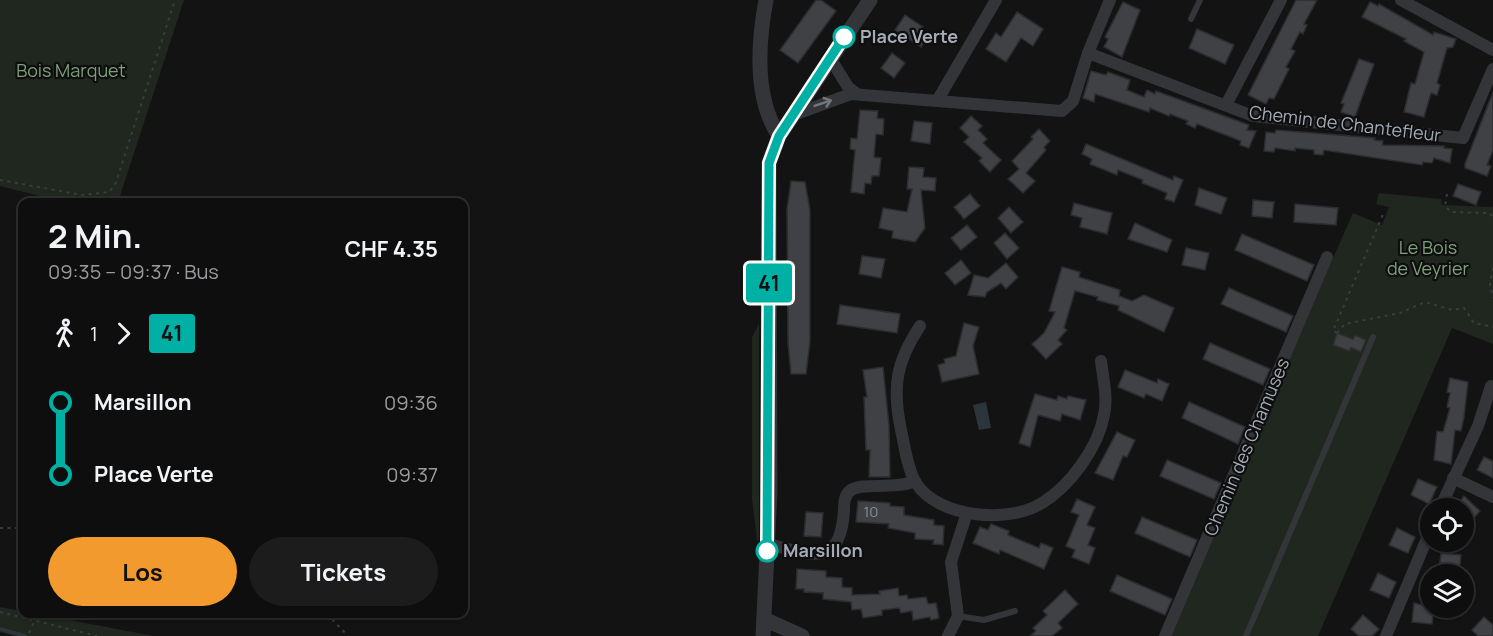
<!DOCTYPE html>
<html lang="de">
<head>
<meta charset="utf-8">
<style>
	body { margin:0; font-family:Manrope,sans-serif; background:#1c1c1d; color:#f1f3f6; height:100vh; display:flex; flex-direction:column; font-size:22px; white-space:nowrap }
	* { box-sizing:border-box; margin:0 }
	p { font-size:20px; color:#9b9c9e }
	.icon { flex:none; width:33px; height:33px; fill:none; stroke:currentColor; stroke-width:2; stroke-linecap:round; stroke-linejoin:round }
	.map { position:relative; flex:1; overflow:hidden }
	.side { position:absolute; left:18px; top:198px; width:450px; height:420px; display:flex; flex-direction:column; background:#0e0e0f; border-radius:12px; box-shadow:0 2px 4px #0004,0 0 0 2px #2e2e2f }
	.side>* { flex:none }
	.badge { padding:0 12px; border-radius:4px; font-size:21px; line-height:39px }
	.fabs { position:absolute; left:1420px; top:498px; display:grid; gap:12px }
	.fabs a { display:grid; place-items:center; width:54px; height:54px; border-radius:50%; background:#0e0e0f; box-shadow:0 2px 4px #0004,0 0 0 2px #2e2e2f; font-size:30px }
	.map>.badge { position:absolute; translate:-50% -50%; box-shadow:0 0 0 3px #fff }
	.legs { display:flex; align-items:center; gap:9px; height:66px; padding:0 30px; font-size:20px }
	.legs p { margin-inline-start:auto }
	.summary { display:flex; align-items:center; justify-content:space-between; height:102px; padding:0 30px }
	h1 { font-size:33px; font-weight:700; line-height:45px }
	.action { display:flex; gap:12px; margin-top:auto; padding:12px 30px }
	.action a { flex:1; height:69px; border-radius:36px; background:#f29a2d; color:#111; font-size:24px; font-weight:700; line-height:69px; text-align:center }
	.action a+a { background:#1c1c1d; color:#f1f3f6 }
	ul { padding:0 30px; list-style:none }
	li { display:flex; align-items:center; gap:21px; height:72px; font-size:22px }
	li i { display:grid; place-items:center; width:9px; height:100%; margin:0 8px; background:currentColor }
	li i::after { content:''; width:15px; height:15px; margin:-8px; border:4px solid; border-radius:50%; background:#0e0e0f }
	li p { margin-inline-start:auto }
	li:first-child i { background:linear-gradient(#0000 50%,currentColor 0) }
	li:last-child i { background:linear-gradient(currentColor 50%,#0000 0) }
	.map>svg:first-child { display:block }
</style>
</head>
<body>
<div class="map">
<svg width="1493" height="636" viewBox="0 0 1493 636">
	<rect width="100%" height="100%" fill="#131314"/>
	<g fill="#1f271f">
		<path d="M0,0H184L118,202H63L0,186Z"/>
		<path d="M1379,193L1441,199L1442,205L1493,207V344L1452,328L1318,636H1165L1353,213L1382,225L1389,207L1376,204Z"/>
		<path d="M759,324V540H757L752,499V337Z"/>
		<path d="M0,607L22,611V614H38L154,636H14L0,632Z"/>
	</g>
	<path fill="#2b353a" d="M986,402L991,428L979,430L973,405Z"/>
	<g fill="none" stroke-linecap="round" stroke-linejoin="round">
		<path stroke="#2b353a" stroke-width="4" d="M0,629L25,636"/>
	</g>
	<g fill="#3f4144" stroke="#2d2d30" stroke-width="1.5">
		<path d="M816,0H821L836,11L798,63L780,50Z"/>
		<path d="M1296,0H1317L1304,24L1307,25L1303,34L1300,32L1291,49L1295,51L1286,67L1289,69L1274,99L1269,98L1266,104L1248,95Z"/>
		<path d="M1123,2L1140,10L1122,57L1104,47L1108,39L1105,37Z"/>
		<path d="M1370,2L1378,6L1379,4L1433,35L1434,32L1456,39L1453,47L1447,48L1437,83L1440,85L1437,95L1431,93L1424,117L1404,112L1411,83L1415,84L1424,52L1404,41L1406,39L1362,17Z"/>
		<path d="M1017,12L1043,29L1033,46L1021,38L1006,62L986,49L996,33L1001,37Z"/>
		<path d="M905,15L923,27L920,31L928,36L921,47L895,30Z"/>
		<path d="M1197,29L1234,45L1225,64L1189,48Z"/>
		<path d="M892,53L905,63L894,78L881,68Z"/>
		<path d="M1359,59L1374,64L1355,117L1341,112L1344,104L1341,103Z"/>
		<path d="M1091,71L1106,75L1108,72L1130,80L1127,90L1144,97L1147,90L1155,94L1156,91L1249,125L1247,130L1256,131L1249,148L1240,145L1241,141L1197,124L1195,128L1186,124L1188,121L1170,114L1169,116L1150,108L1149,112L1095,94L1094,102L1083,98Z"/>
		<path d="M1493,92V150L1487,165L1491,166L1487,176L1465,168V164Z"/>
		<path d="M860,110L878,111L877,118L884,119L883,135L876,134L874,157L881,158L879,176H872L871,184L865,183L864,194L851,192L855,150L850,149L851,138L857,139Z"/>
		<path d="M971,116L982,126L978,130L987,139L983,143L1001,160L990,172L979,161L982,158L964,142L969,137L960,128Z"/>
		<path d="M914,121L932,123L930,144L911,141Z"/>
		<path d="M1039,129L1050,141L1044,147L1046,150L1026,173L1035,181L1023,193L1008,179L1019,169L1012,161L1033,139L1031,137Z"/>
		<path d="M1276,130L1375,138L1374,140L1383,141L1382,145L1444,146V148L1452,149L1450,163L1434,158L1432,163L1423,162L1422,165L1324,150L1323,155L1314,154V150L1295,148V151L1275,148L1274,152L1264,151L1266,132L1275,133Z"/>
		<path d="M1086,144L1173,180L1174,176L1183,180L1174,202L1165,199L1167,193L1142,183L1143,180L1118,170L1117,175L1090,164L1092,159L1082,154Z"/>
		<path d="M909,167L924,168L923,177L936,178L935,191L921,190L925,228L915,242L892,238L893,231L879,228L883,208L907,212L912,189H907Z"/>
		<path d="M791,181L805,182L810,210V341L806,374H791L788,343L787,209Z"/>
		<path d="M1458,184L1481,192L1476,205L1453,196Z"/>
		<path d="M1199,188L1227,198L1221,214L1195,205Z"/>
		<path d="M970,194L980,206L964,219L954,207Z"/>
		<path d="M1253,200L1274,202L1272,218L1252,216Z"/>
		<path d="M1074,203L1112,213L1107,234L1080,227L1082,218L1071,215Z"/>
		<path d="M1295,204L1338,208L1336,225L1294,222Z"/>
		<path d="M1009,207L1023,222L1011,233L998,218Z"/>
		<path d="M1135,223L1172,240L1167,252L1128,239Z"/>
		<path d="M967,225L977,237L961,250L951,238Z"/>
		<path d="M1005,233L1019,248L1007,259L994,243Z"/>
		<path d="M1242,234L1314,265L1307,281L1235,250Z"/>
		<path d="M1186,248L1209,253L1205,270L1182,265Z"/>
		<path d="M862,256L885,259L881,278L859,274Z"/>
		<path d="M961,260L971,273L955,285L945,273Z"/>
		<path d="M1006,263L1018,277L1006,289L1001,283L987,292L985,297L968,295L974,275L988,278Z"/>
		<path d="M1062,267L1080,272L1079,277L1120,290L1119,296L1132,301L1144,295L1174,308L1164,332L1118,310L1119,306L1097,300L1098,297L1075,291L1064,328L1067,330L1058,340L1062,344L1046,359L1032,344L1044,333L1055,312L1049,311Z"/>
		<path d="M1229,288L1293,316L1286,332L1221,304Z"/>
		<path d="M840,305L900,314L897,333L837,324Z"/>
		<path d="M964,323L979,327L973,346L979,374L942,382L938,365L945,363L944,359L956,356Z"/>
		<path d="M1337,333L1353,339L1355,335L1366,340L1361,352L1351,348L1349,351L1333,345Z"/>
		<path d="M1210,343L1270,369L1263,385L1203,359Z"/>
		<path d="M883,367L889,425L890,477H869L870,450H866L864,397H867L863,370Z"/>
		<path d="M1125,370L1157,383L1158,379L1169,384L1162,401L1146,394L1144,398L1118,387Z"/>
		<path d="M1450,378L1468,382L1464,417L1461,431L1455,430L1451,464L1434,460L1437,431L1443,432L1450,408L1447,407L1450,393L1447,392Z"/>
		<path d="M1035,394L1057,400L1058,396L1067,399L1068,396L1086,400L1080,420L1062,414L1060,421L1038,415L1030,447L1019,443Z"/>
		<path d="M1189,402L1245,427L1238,444L1182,418Z"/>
		<path d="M1117,432L1135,440L1127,457L1123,456L1113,480L1095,473Z"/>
		<path d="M1484,457L1493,461V478L1477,470Z"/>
		<path d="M1167,460L1221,483L1214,499L1160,476Z"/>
		<path d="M1418,479L1437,487L1429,504L1411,495Z"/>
		<path d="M1464,496L1480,511L1464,529V508H1455Z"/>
		<path d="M1077,499L1095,507L1087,525L1095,528L1088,545L1095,548L1089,564L1072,557L1075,550L1066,546L1079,515L1071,512Z"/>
		<path d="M858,501L890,503V506L904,507V515L934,520V525L944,526L943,545L933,544L934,540L915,539V533L888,528L889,524L856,522Z"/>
		<path d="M806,512L823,513L821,537L804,536Z"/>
		<path d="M1142,517L1197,540L1190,557L1135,533Z"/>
		<path d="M991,524L1009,531L1008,535L1039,548L1041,543L1053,548L1044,569L1000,550L999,554L973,543L980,527L988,530Z"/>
		<path d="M1397,528L1415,537L1408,553L1389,545Z"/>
		<path d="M1441,553L1461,555L1459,573L1439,571Z"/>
		<path d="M797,569L826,571V577L842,578V587L852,588V595L880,594L879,591L898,588L899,596L907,595L908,599L926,597L928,604L936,603L939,618L931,620L930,617L913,620L912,611L901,613L899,608L882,610V615L863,618L861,609L852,610L851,602L823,599V593L804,592V589H796Z"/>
		<path d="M1378,573L1396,582L1389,598L1370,590Z"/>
		<path d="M1117,575L1172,599L1165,615L1110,591Z"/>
		<path d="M1065,590L1078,604L1058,623L1062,628L1052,636H1030L1036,631L1033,628L1047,615L1043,611Z"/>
		<path d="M1414,603L1434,608L1432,624L1412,622Z"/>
		<path d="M1363,615L1379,629L1372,636H1359L1351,629Z"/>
		<path d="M1484,617L1493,625V636H1478L1472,630Z"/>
	</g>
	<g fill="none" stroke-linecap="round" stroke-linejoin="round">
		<g stroke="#3a3c40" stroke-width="2" stroke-dasharray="3 4.5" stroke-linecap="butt">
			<path d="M0,180L82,195L109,192L115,185L175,0"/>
			<path d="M1447,194L1445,206L1451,212L1489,213L1493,217"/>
			<path d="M1493,268L1490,284L1493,298"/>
			<path d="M1337,333L1345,324L1400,313L1425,302L1452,310L1464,308L1474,323L1493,327"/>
			<path d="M1337,333L1333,331L1384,212"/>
			<path d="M0,528H22"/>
			<path d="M0,612L97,636"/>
			<path d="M327,614L348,636"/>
			<path d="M29,633L34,622"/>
		</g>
		<g stroke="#343539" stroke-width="6">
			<path d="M1191,19L1200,0"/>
			<path d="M958,616L984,620L1015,611"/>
			<path d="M1246,636L1373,337"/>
		</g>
		<g stroke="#343539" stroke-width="12">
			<path d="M1401,0L1493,50"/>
			<path d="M1088,53L1253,116L1463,138L1493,69"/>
			<path d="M830,58L848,87L856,93"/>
			<path d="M937,101L1062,111L1073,101L1088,53L1110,0"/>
			<path d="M1226,105L1281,0"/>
			<path d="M793,115L851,94L937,101L996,0"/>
			<path d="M920,326C896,362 892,387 901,430C905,447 907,468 916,483C938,518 1009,524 1042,503C1070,486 1098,448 1104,415C1108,398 1103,378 1101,361"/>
			<path d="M1453,478L1493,497"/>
			<path d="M1440,508L1478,426L1491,386"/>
			<path d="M768,544C811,554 840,570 844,511C844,503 844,495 851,490C862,482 895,490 915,481"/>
			<path d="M948,636L958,616L951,562L967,513"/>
			<path d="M1165,636L1327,257"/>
			<path d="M1386,636L1431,529"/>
		</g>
		<g stroke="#343539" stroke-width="15">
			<path d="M766,0C758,43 754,98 779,136"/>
			<path d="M764,619L802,636"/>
			<path d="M763,636L770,492L769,163L779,136L870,0"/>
		</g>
	</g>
	<defs><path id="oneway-shaft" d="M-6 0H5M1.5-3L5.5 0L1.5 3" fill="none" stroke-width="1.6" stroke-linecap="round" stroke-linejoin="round" transform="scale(1.5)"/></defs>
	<use stroke="#72767d" href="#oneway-shaft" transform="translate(823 103) rotate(-19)"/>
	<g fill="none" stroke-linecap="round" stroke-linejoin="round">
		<g stroke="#fff" stroke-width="14">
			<path id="line-1" d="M767,551L769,163L779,136L844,37"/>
		</g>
		<use href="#line-1" stroke="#00b0a4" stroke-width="9"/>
	</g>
	<g fill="#fff" stroke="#00b0a4" stroke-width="3">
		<circle cx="844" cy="37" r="10"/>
		<circle cx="767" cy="551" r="10"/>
	</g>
	<g text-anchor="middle" stroke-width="4.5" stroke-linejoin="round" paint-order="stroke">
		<g font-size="15" fill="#8b9099">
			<text x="871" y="517">10</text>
		</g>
		<g font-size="18" font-weight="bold" fill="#a4abb5" stroke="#0e0e0f" text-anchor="start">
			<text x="860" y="43">Place Verte</text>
			<text x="783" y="557">Marsillon</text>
		</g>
		<g font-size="18" fill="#7da07b" stroke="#0e0e0f">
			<text x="71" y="77">Bois Marquet</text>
			<text x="1428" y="254">Le Bois<tspan x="1428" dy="21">de Veyrier</tspan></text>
		</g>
		<g font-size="18" fill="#a4abb5" stroke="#0e0e0f">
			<text transform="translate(1345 124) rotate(7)" y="6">Chemin de Chantefleur</text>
			<text transform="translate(1247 447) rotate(-67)" y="6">Chemin des Chamuses</text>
		</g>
	</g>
</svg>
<div class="fabs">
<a><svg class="icon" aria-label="locate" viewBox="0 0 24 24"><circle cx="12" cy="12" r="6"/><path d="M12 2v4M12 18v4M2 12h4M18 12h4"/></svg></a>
<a><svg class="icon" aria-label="layers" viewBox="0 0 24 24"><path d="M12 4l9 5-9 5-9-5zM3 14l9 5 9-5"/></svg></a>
</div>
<b class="badge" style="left:769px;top:283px;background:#00b0a4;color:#111">41</b>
<section class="side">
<div class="summary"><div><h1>2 Min.</h1><p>09:35 – 09:37 · Bus</p></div><b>CHF 4.35</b></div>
<div class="legs"><svg class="icon" aria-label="walk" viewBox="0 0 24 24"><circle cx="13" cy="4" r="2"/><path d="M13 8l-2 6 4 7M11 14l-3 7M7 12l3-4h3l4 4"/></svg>1<svg class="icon" aria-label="forward" viewBox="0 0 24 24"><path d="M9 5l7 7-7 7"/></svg><b class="badge" style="background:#00b0a4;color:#111">41</b></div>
<ul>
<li><i style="color:#00b0a4"></i><b>Marsillon</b><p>09:36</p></li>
<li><i style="color:#00b0a4"></i><b>Place Verte</b><p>09:37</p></li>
</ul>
<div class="action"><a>Los</a><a>Tickets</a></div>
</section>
</div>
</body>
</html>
